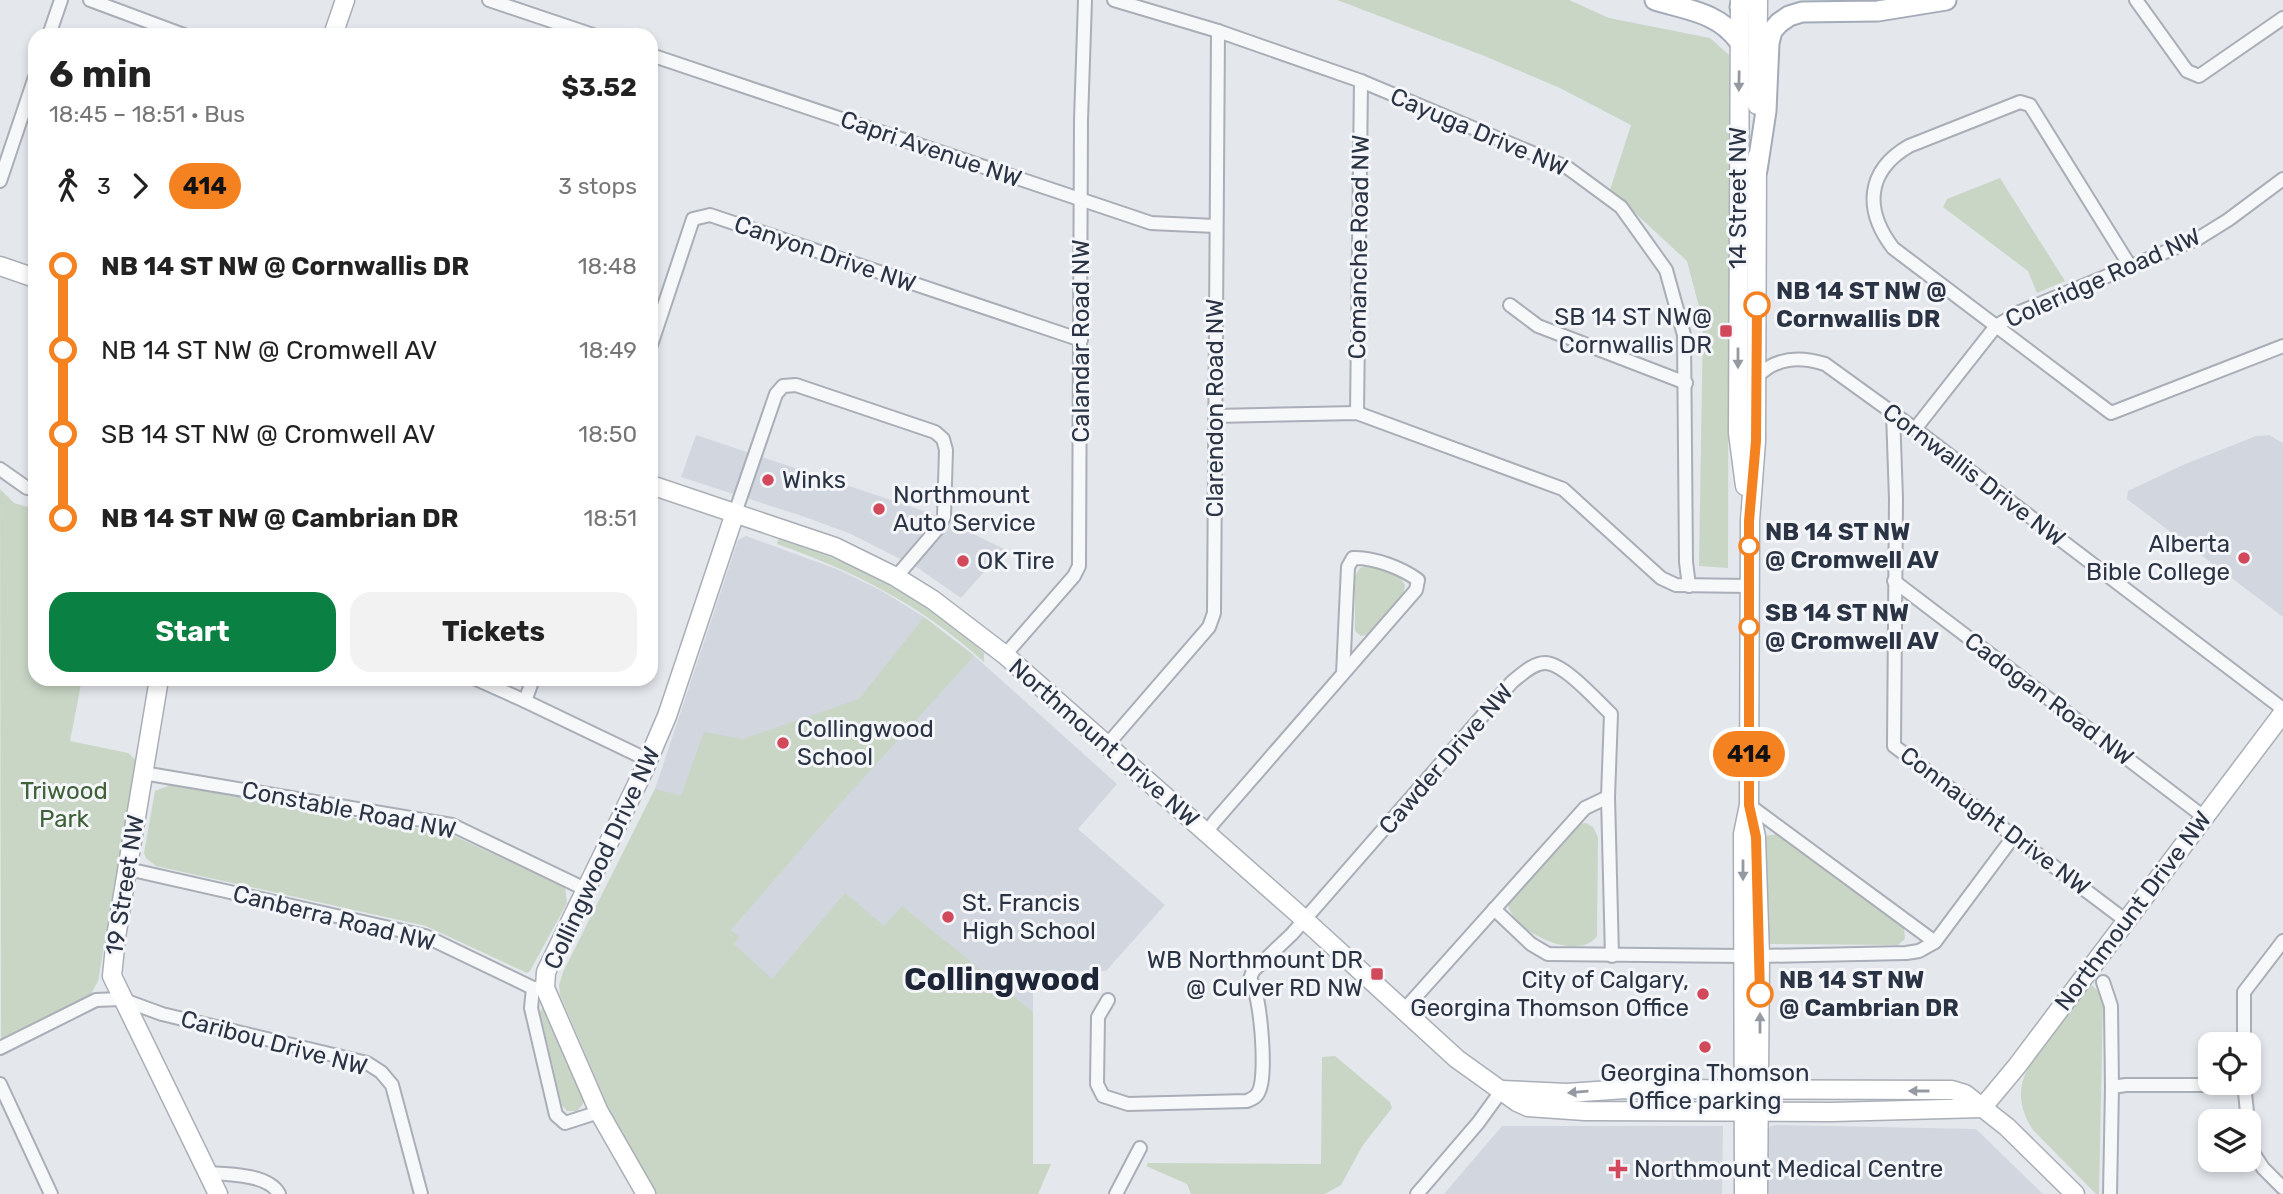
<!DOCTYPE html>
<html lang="en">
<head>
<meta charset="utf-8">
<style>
	body { margin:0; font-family:Rubik,sans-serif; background:#f2f2f2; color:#222; height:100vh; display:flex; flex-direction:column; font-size:26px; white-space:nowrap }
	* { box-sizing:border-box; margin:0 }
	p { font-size:23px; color:#767676 }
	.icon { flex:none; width:38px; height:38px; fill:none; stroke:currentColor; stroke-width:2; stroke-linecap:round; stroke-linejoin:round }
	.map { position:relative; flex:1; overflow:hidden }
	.side { position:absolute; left:28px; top:28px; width:630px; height:658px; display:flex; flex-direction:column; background:#fff; border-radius:21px; box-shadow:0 4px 10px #0003 }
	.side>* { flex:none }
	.badge { padding:0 14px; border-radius:23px; font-size:24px; line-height:46px }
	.controls { position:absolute; left:2198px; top:1032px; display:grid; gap:14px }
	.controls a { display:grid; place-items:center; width:63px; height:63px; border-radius:14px; background:#fff; box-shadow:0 4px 10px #0003; font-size:35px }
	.map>.badge { position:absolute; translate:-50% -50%; box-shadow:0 0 0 4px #fff }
	.legs { display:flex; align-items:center; gap:10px; height:77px; padding:0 21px; font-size:23px }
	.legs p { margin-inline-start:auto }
	.summary { display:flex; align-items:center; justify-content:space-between; height:119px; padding:0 21px }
	h1 { font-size:38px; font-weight:700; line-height:52px }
	.button { display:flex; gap:14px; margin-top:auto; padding:14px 21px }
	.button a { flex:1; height:80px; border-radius:21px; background:#0b8043; color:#fff; font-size:28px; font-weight:700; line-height:80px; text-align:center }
	.button a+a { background:#f2f2f2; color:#222 }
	ul { padding:0 21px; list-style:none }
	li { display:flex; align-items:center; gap:24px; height:84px; font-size:26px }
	li i { display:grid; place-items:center; width:10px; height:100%; margin:0 9px; background:currentColor }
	li i::after { content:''; width:18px; height:18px; margin:-9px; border:5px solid; border-radius:50%; background:#fff }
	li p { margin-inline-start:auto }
	li:first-child i { background:linear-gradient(#0000 50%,currentColor 0) }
	li:last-child i { background:linear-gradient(currentColor 50%,#0000 0) }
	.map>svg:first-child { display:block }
</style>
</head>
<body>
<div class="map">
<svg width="2283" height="1194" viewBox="0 0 2283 1194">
	<rect width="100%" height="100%" fill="#e4e7ec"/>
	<g fill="#d2d6de">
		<path d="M696,435L930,513L1004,549L961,598L918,568L851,534L805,517L681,477Z"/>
		<path d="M2269,435L2283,443V617L2127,499L2128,491L2183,465L2256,436Z"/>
		<path d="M746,536L839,570L882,591L924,617L970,652L1117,784L1078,829L1165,905L1106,971H1033V1164L1019,1194L583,932L655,789L738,540Z"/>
		<path d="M1776,1125L1976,1129L2043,1194H1765V1132L1771,1126Z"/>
		<path d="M1502,1126H1723L1722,1194H1444Z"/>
	</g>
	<g fill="#c9d6c5">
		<path d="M1337,0H1569L1609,18L1710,38L1729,55L1728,568L1699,566L1703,322L1687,261L1610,190L1631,125L1560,88L1482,55Z"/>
		<path d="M2000,178L2065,281L2037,293L2028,271L1943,207L1947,199Z"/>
		<path d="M0,489L14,503L35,509V679H82L70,741L128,753L138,762L133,779L98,981L91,994L1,1041Z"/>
		<path d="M779,538C855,563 925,599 984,653V662C921,605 856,572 777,544Z"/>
		<path d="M1369,565L1400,577L1405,585L1403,596L1370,634L1361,636L1355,631V576L1360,568Z"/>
		<path d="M924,617L974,656L838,806L731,930L739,937L734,944L772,979L845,893L884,926L902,906L1033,1012V1164H1051L1038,1194H656L614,1120L560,995L559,985L563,972L655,789L681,796L704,732L743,739L859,699Z"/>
		<path d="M170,785L452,835L565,887L567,903L530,971L527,973L426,926L156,866L146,858L144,853L155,791Z"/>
		<path d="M1586,823L1593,827L1598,837L1597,936C1578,963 1511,931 1508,904L1576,824Z"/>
		<path d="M1778,834L1904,928L1905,939L1898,945L1769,944L1765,836Z"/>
		<path d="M2088,982L2099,992L2103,1001L2099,1194H2096L2033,1130C2008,1091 2026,1068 2049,1036C2062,1018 2075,1000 2088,982Z"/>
		<path d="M542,1008H545L583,1095V1104L577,1111H567L562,1105L540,1012Z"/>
		<path d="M1335,1056L1390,1102L1392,1108L1363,1145L1341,1185L1325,1194H1191L1187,1184L1146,1166L1148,1163L1321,1164L1322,1057Z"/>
	</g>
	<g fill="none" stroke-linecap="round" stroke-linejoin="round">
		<g stroke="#a9aeb7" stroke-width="16">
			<g id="street">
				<path d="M90,0L184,35"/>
				<path d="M489,0L593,35"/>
				<path d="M1114,0L1218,31L1361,81L1568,168L1621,207L1666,270L1684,335L1686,562L1689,586"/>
				<path d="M2136,0L2187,71L2199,76L2283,18"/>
				<path d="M49,35L61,0"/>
				<path d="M651,55L1151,223L1215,226"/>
				<path d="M0,181L35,77"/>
				<path d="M2130,266L2030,105L2020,102L1909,146C1866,171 1864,210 1893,248L2111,413L2283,346"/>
				<path d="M1510,305L1538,326L1686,383"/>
				<path d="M651,345L693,219L710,215L1081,340"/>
				<path d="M1757,377C1776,357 1799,356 1825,364L1915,429L2283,709"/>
				<path d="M1357,413L1361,81"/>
				<path d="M1893,413L1896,499L1894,746L2125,920"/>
				<path d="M1215,416L1357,413L1563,489L1661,578L1676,585L1749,586"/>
				<path d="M1915,429L1996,326L2020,312L2199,238L2228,220L2283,179"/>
				<path d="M0,469L27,488"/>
				<path d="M735,513L776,394L783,386L796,385L935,432L943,439L946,450L944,517L938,528L896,577"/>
				<path d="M1894,581L2204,817"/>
				<path d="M1005,655L1074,576L1079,566L1081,120L1085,0"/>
				<path d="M476,679L525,701L533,679"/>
				<path d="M525,701L648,760"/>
				<path d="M1107,745L1209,627L1214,613L1218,31"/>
				<path d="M143,773L452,825L585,889"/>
				<path d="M1749,805L1935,942"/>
				<path d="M1206,833L1215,821L1416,590L1418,580C1402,568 1373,557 1353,558L1348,567L1343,674"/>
				<path d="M128,869L425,936L533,988H545"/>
				<path d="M1494,909L1531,944L1548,954L1743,956"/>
				<path d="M1760,956L1906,953L1919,951L1935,942L2014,836"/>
				<path d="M2103,982L2111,1006L2112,1087L2110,1194"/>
				<path d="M533,988L531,1008L556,1115L565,1123L599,1112"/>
				<path d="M1108,1000L1098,1017L1097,1084L1103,1096L1128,1104L1247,1101C1252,1099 1257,1097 1259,1091C1267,1075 1261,993 1250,979L1253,971L1292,934L1512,682C1521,675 1533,663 1545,663C1564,663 1597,701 1611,714L1608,797L1612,956"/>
				<path d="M1403,1011L1585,808L1608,797"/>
				<path d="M2244,1045V992L2283,941"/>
				<path d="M0,1048L96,1000L121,999L162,1014L367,1063L381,1072L392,1085L421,1194"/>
				<path d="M2244,1083L2248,1122"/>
				<path d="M0,1084L51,1194"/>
				<path d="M2112,1087L2126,1085H2244"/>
				<path d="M2249,1128L2252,1151L2263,1168L2283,1188"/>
				<path d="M207,1173C227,1174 269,1174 279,1194"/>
				<path d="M1116,1194L1140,1148"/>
				<path d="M1417,1194L1478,1123L1502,1090"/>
			</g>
		</g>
		<g stroke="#a9aeb7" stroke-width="21">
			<g id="secondary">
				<path d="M1740,0L1738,433L1745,486"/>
				<path d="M333,35L345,0"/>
				<path d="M1757,105L1758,0"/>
				<path d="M0,266L35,278"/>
				<path d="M651,485L835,547L896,577L933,600L1005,655L1295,911L1457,1059L1517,1102L1528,1107L1585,1111L1832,1112L1982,1108L2017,1066L2283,713"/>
				<path d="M159,679L116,937L112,976L218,1194"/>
				<path d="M1751,813L1756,837L1760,956L1758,1194"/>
				<path d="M1502,1090L1567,1093L1626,1089L1952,1090L1965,1094L2007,1127L2075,1194"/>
				<path d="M646,1194L599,1112L545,988L546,972L643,772L667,716L735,513"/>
				<path d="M1744,1194L1743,834L1749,805L1750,521L1756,441L1757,157"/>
			</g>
		</g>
		<g stroke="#a3abb8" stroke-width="23">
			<g id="primary">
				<path d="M1655,0C1687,10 1718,12 1739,41"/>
				<path d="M1740,7L1745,0"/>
				<path d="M1757,170L1766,111L1769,43L1772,31L1779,23L1789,16L1802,12L1878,11L1946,0"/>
			</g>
		</g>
		<use href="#street" stroke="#f7f8fa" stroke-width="12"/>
		<use href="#secondary" stroke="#fff" stroke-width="18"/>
		<use href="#primary" stroke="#fff" stroke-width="19"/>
	</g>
	<defs><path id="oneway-solid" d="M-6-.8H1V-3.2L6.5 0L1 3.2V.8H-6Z" transform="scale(1.75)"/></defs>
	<g fill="#959aa2">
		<use href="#oneway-solid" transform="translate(1739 81) rotate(91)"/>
		<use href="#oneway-solid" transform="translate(1738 358) rotate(90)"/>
		<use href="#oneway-solid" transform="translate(1743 870) rotate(90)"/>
		<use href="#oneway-solid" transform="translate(1760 1023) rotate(-90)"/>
		<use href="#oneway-solid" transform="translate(1919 1091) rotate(180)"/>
		<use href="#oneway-solid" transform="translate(1578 1092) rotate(175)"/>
	</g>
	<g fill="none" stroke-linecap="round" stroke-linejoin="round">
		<g stroke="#fff" stroke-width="16">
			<path id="line-1" d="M1757,305L1756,441L1749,521V805L1756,837L1760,994"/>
		</g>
		<use href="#line-1" stroke="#f58220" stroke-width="10"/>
	</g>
	<g fill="#fff" stroke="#f58220" stroke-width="3.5">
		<circle cx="1757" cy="305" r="12"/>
		<circle cx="1749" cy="546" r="9"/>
		<circle cx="1749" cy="627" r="9"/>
		<circle cx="1760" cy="994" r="12"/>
	</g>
	<g fill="#d1495b" stroke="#f4f6f9" stroke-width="2.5">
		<rect x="1719" y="324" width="14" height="14" rx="3.5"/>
		<circle cx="768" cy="480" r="7"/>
		<circle cx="879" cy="509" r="7"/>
		<circle cx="2244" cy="558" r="7"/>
		<circle cx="963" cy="561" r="7"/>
		<circle cx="783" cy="743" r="7"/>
		<circle cx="948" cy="917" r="7"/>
		<rect x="1370" y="967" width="14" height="14" rx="3.5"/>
		<circle cx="1703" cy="994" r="7"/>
		<circle cx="1705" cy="1047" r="7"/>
		<path d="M1614.5 1158.5h7v7h7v7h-7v7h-7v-7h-7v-7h7z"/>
	</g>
	<g text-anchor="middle" stroke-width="6" stroke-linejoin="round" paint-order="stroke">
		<g font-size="24" fill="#2b3445" stroke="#f4f6f9">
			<text transform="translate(1479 132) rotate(23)" y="8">Cayuga Drive NW</text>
			<text transform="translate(931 149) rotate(19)" y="8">Capri Avenue NW</text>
			<text transform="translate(1738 198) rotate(-90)" y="8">14 Street NW</text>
			<text transform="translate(1359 247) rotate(-89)" y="8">Comanche Road NW</text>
			<text transform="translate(825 254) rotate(19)" y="8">Canyon Drive NW</text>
			<text transform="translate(2103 278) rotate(-24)" y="8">Coleridge Road NW</text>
			<text transform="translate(1081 341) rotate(-90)" y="8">Calandar Road NW</text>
			<text transform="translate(1215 408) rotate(-90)" y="8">Clarendon Road NW</text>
			<text transform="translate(1974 475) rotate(37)" y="8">Cornwallis Drive NW</text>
			<text transform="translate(2049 699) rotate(37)" y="8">Cadogan Road NW</text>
			<text transform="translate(1104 743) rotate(41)" y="8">Northmount Drive NW</text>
			<text transform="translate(1446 759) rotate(-49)" y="8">Cawder Drive NW</text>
			<text transform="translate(349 810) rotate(11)" y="8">Constable Road NW</text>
			<text transform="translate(1995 821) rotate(37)" y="8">Connaught Drive NW</text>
			<text transform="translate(602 858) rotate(-65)" y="8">Collingwood Drive NW</text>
			<text transform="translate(125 885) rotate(-81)" y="8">19 Street NW</text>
			<text transform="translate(2133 911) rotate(-53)" y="8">Northmount Drive NW</text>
			<text transform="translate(334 918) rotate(14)" y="8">Canberra Road NW</text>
			<text transform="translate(274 1043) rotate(15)" y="8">Caribou Drive NW</text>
		</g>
		<g font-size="24" font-weight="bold" fill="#2b3445" stroke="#f4f6f9" text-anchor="start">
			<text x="1776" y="299">NB 14 ST NW @<tspan x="1776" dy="28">Cornwallis DR</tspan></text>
			<text x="1765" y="540">NB 14 ST NW<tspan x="1765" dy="28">@ Cromwell AV</tspan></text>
			<text x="1765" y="621">SB 14 ST NW<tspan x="1765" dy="28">@ Cromwell AV</tspan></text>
			<text x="1779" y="988">NB 14 ST NW<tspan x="1779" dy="28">@ Cambrian DR</tspan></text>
		</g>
		<g font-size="24" fill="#2b3445" stroke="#f4f6f9" text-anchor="start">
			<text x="1712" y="325" text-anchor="end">SB 14 ST NW@<tspan x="1712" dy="28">Cornwallis DR</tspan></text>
			<text x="782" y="488">Winks</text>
			<text x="893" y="503">Northmount<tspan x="893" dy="28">Auto Service</tspan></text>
			<text x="2230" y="552" text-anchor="end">Alberta<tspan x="2230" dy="28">Bible College</tspan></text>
			<text x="977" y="569">OK Tire</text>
			<text x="797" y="737">Collingwood<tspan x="797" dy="28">School</tspan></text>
			<text x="962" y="911">St. Francis<tspan x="962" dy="28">High School</tspan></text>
			<text x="1363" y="968" text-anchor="end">WB Northmount DR<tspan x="1363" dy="28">@ Culver RD NW</tspan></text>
			<text x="1689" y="988" text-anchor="end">City of Calgary,<tspan x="1689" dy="28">Georgina Thomson Office</tspan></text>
			<text x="1705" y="1081" text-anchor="middle">Georgina Thomson<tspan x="1705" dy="28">Office parking</tspan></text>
			<text x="1634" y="1177">Northmount Medical Centre</text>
		</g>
		<g font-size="24" fill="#3f6138" stroke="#f4f6f9">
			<text x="64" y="799">Triwood<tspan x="64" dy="28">Park</tspan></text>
		</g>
		<g font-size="32" font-weight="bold" fill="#1d2536" stroke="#f4f6f9">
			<text x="1002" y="990">Collingwood</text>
		</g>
	</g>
</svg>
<div class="controls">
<a><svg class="icon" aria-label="locate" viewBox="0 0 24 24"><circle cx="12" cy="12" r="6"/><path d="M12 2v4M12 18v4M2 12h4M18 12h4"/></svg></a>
<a><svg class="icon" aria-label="layers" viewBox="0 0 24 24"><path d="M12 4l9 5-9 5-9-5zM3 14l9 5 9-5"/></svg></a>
</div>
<b class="badge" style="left:1749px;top:754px;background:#f58220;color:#111">414</b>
<section class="side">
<div class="summary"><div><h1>6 min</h1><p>18:45 – 18:51 · Bus</p></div><b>$3.52</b></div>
<div class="legs"><svg class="icon" aria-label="walk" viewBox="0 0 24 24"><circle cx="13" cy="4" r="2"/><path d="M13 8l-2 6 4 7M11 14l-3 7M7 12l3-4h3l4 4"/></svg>3<svg class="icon" aria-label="forward" viewBox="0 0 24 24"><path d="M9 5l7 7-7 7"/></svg><b class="badge" style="background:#f58220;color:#111">414</b><p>3 stops</p></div>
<ul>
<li><i style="color:#f58220"></i><b>NB 14 ST NW @ Cornwallis DR</b><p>18:48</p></li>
<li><i style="color:#f58220"></i><span>NB 14 ST NW @ Cromwell AV</span><p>18:49</p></li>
<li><i style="color:#f58220"></i><span>SB 14 ST NW @ Cromwell AV</span><p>18:50</p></li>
<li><i style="color:#f58220"></i><b>NB 14 ST NW @ Cambrian DR</b><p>18:51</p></li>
</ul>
<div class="button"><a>Start</a><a>Tickets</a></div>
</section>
</div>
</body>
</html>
